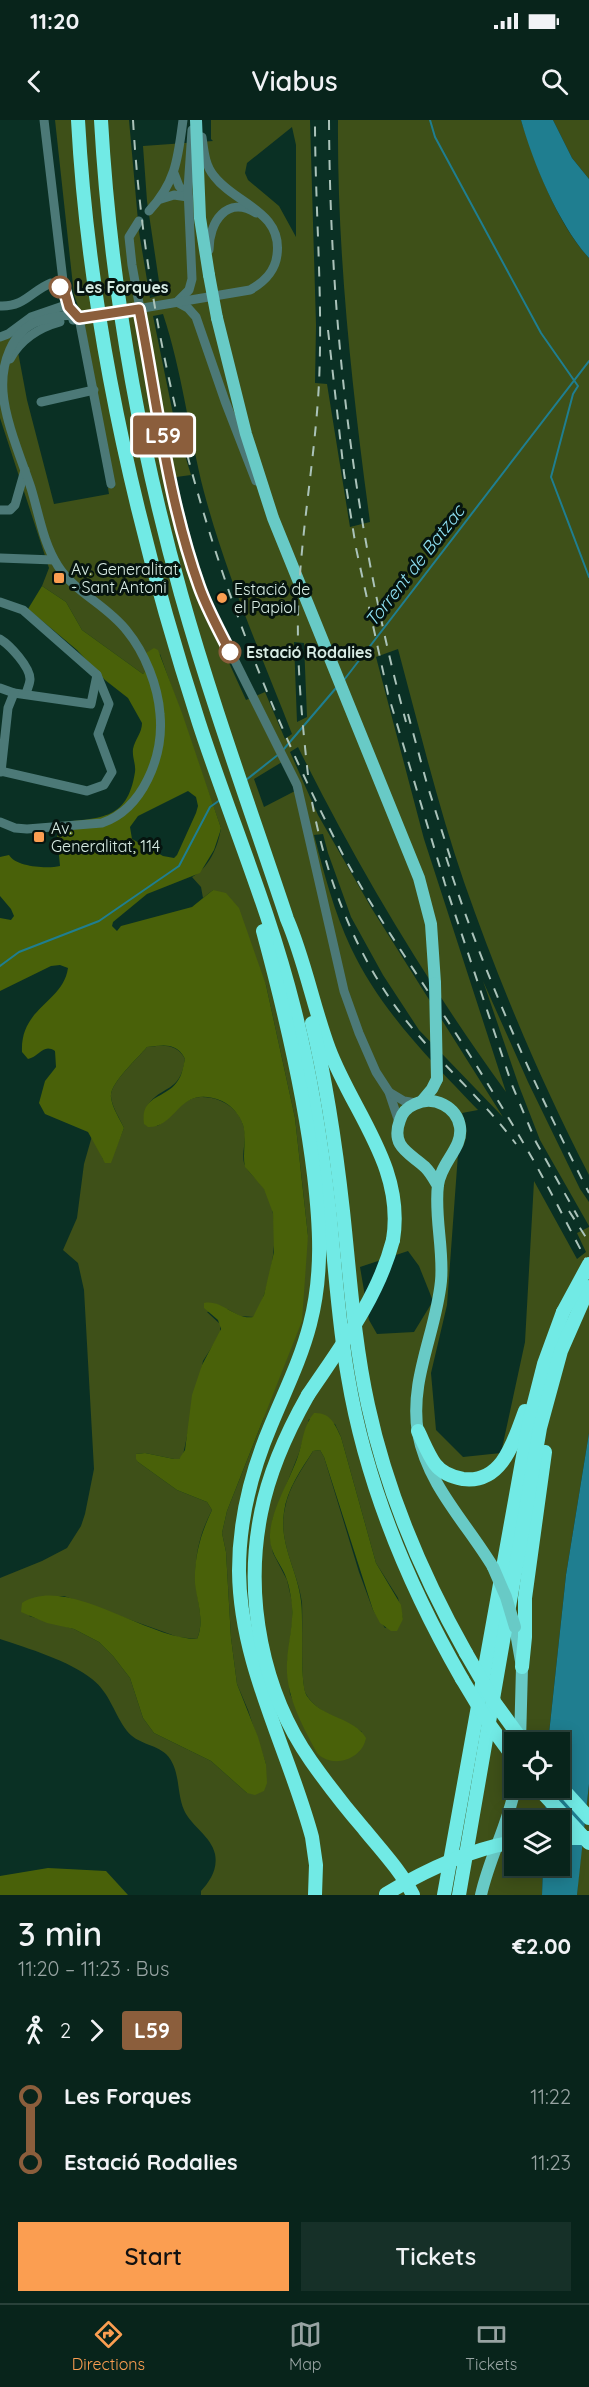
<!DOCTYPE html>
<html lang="en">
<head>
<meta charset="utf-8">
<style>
	body { margin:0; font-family:Quicksand,sans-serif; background:#163028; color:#f1f3f6; height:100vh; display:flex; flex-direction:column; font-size:22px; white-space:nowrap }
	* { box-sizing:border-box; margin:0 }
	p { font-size:20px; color:#98a4a3 }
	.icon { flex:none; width:33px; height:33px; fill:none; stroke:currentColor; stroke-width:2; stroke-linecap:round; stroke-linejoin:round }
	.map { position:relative; height:1775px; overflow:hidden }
	.sheet { display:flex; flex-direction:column; background:#08241b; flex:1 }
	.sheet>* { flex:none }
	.badge { padding:0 12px; border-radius:4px; font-size:21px; line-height:39px }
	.buttons { position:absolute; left:504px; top:1612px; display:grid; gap:12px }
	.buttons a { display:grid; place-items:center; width:66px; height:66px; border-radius:0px; background:#08241b; box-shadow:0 3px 15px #0003,0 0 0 2px #29413a; font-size:30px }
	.map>.badge { position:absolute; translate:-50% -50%; box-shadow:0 0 0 3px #fff }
	.legs { display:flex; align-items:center; gap:9px; height:66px; padding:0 18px; font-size:20px }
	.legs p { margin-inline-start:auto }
	.overview { display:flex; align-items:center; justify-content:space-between; height:102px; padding:0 18px }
	h1 { font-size:33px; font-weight:600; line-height:45px }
	.action { display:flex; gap:12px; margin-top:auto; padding:12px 18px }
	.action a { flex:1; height:69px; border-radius:0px; background:#fb9e51; color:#111; font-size:24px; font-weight:600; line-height:69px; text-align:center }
	.action a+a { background:#163028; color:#f1f3f6 }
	ul { padding:0 18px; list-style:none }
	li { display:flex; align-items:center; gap:21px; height:66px; font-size:22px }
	li i { display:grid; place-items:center; width:9px; height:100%; margin:0 8px; background:currentColor }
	li i::after { content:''; width:15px; height:15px; margin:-8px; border:4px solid; border-radius:50%; background:#08241b }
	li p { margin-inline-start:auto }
	li:first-child i { background:linear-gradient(#0000 50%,currentColor 0) }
	li:last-child i { background:linear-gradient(currentColor 50%,#0000 0) }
	.status { display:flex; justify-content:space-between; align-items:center; height:42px; padding:0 30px; background:#08241b; direction:ltr }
	.status svg { height:16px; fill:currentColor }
	header { display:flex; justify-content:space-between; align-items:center; height:78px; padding:0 18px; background:#08241b; font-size:27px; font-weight:600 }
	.dock { display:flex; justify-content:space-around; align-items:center; height:84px; border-top:2px solid #29413a; background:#08241b; font-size:16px; color:#98a4a3 }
	.dock a { display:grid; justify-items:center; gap:3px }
	.dock .current { color:#fb9e51 }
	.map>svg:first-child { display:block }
</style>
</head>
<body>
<div class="status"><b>11:20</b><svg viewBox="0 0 49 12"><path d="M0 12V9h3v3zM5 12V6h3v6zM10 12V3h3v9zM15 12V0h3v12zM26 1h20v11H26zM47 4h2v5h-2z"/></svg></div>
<header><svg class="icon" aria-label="back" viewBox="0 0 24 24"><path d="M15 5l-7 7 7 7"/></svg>Viabus<svg class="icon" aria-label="search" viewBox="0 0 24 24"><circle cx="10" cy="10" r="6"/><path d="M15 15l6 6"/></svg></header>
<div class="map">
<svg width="589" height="1775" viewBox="0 0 589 1775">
	<rect width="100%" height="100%" fill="#0a3024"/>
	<g fill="#3e5018" fill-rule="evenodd">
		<path d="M55,0H129L139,112L150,178L161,175L147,81L143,26L213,21L211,19V0H310L316,205L315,263L327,264L350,407L370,402C352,269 337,134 338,0H521C536,45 556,102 589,138V1055C540,960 499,862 464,762C438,686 419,607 398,529L376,537L424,719L506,972C427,863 358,748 298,627L290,632L318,695L372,789L503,997L419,910L383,855L351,797L328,733L323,714L314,715C324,753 334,792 351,828C381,891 431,941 478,990L462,993C468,1007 469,1021 458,1034L447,1185L431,1253L436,1310L463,1337L501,1333L525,1222L534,1061L577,1139L586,1132L577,1113L589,1107V1313L566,1455L548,1623H514V1668H546L545,1701H514V1746H543L542,1775H201V1771C210,1761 218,1749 215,1734C211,1716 191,1706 184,1690C176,1672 181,1649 166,1634C155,1624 137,1624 127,1611C114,1594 110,1573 92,1559C70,1541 27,1528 0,1519V1458L42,1441L67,1428L81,1406L85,1394L94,1349L84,1170L78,1143L63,1130L77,1098L84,1044L92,1016L103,1039L115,1030L124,1008C120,999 112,987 111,977C109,964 138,938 147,927C163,925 177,923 185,939C180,974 162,964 147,986L157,1006C172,998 183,976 202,977C224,977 244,992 245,1015C245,1023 242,1036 244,1043C247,1052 259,1061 264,1068C284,1100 272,1160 257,1193L254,1197L240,1196L227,1189L207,1192L220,1204V1214L203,1241L183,1335L179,1339H174L145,1333L136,1334L138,1342L177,1370L207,1382L212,1390C200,1413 194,1436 196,1463C197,1482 205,1501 197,1519L178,1517L64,1476H53L29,1496L74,1509L99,1522L113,1536L130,1558L143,1598L154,1613L211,1641L247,1673L266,1644L248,1590L237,1564L231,1518L226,1432L222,1413L227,1391L263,1300L308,1116L295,998L266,865L213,770L203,778L201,767L192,757C209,748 218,727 221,708L160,534L143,554L82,510L66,482L42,466L49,448L0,298V220L15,216L27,280L54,384L109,374L108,368L115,367L84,203L74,175ZM292,7L296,25V117L279,86L248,60L245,53L247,43ZM163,194C182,251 189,313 204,372C226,455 261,534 292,614L285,619L265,572L246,580L204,488L189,448L169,358L191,355L174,299L153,196ZM294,522L304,523L307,597L297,602ZM282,642L295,671L264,687L254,659ZM408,1131L419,1146L433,1181L414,1212L377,1214L369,1200L360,1147ZM309,1299L335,1304L341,1317L376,1443L398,1478L403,1499L385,1508L373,1490L359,1452L324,1337L320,1330L313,1331C302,1350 289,1366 285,1388C277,1422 298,1451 302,1483C303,1500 300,1564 306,1574C317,1594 345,1600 362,1612L314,1626L290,1574L287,1544L292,1504V1482L287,1460L273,1433L270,1418L273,1398L299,1333Z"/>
		<path d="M553,0H589V59L572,38Z"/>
		<path d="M483,861L528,962L580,1069L589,1082V1106L540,1020L519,966Z"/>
		<path d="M589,1664V1775H577L578,1760Z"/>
	</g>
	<g fill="#496109" fill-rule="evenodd">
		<path d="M42,466L66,482L82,510L143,554L146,550V533L154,528L158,530L182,593L221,708L220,712L214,730L200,753L147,774L113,802L112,806L117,811L121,806L192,787L213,770L226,773L239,788L266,865L295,998L308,1116L302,1201L227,1391L222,1413L226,1432L231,1518L237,1564L258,1617L266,1644L267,1663L264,1671L255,1675L247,1673L211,1641L154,1613L143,1598L130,1558L113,1536L99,1522L74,1509L47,1503L21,1492L22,1483C67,1454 146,1519 197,1519C205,1501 197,1482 195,1463C194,1436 201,1413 212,1390L207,1382L177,1370L138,1342L136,1339V1334L145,1333L174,1339H179L185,1330L192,1275L202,1245L221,1209L218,1200L204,1188V1183C222,1179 235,1200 253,1197L264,1175L274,1132L273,1093L264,1069L245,1047C242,1033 247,1019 243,1005C239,994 232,986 222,981C178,963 178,1008 148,1007L144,1004C140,975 165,979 177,962C182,956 183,947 185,939C177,922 163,925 147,927C138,938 109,964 111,977C112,988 120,999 124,1008L111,1043H105L88,1012L45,994L39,983L45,961L56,947L55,931C43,923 39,937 28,939L22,932C20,887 63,883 68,848L60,845L51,846L0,871V798L11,800L14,796L11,789L0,776V737L9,735C16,747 47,749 60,746L56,703C98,697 127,703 135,652C136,644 132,637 133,629C135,619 142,613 142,603L128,578L105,560L77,530L28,489ZM188,671L196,677L198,686L196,693L177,735L174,738L163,736L132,719L130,707L138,696Z"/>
		<path d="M314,1293C330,1292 335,1304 341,1317L376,1443L401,1485L403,1499L397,1511H391L380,1503L373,1490L324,1337L320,1330L313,1331C301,1350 287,1369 284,1392C279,1425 298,1451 301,1481C304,1501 299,1564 307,1576C321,1598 354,1597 366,1618C362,1640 332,1649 317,1633C302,1605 285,1575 287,1542C288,1521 295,1500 291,1478C290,1472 289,1466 287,1460C283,1446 270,1434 270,1418C269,1393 290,1360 298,1336C303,1321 303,1306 314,1293Z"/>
		<path d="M48,1748L106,1751L128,1775H0V1756Z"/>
	</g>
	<g fill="#1f7e90">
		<path d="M521,0H553L572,38L589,59V138C559,105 533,43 521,0Z"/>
		<path d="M589,1313V1664L577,1775H542L543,1746H560V1701H545L546,1668H560V1623H548L566,1455Z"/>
	</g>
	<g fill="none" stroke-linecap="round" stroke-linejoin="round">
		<g stroke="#1f7e90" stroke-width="2">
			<path d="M430,0L435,17L541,213L578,266L573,274L551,357L589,457"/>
			<path d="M344,560L589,241"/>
			<path d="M283,630L336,568"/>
			<path d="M246,660L279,634"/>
			<path d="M0,846L19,832L99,801L179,746L210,687L220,680"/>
		</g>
		<g stroke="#4c7977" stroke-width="9">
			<path d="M44,0L64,169L69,187L76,196"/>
			<path d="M174,53L179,66L188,77"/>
			<path d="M161,79L174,75L188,77"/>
			<path d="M149,91C176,62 178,38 183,0"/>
			<path d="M139,101L129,117L132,145L172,364L198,464L214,499L297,665L344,871L359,913L376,952L389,972L399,1002"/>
			<path d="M209,130C209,102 227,75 256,93"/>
			<path d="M177,182L188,188L196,197L225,281L256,361"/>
			<path d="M177,182L189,170L192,159L188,69L192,10"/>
			<path d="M0,186C25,187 31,171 51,163L64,169"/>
			<path d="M131,190L250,170C264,162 275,152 277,135C283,91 235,84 214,56C205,45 204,32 202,17"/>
			<path d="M108,194L112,193"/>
			<path d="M79,198L111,364"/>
			<path d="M73,200L89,197"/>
			<path d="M0,217L8,214L31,197L63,186"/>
			<path d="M10,239C21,219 38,208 60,202"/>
			<path d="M41,282L94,270"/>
			<path d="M0,390H10L15,385L25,350"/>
			<path d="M0,438L54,440"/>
			<path d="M0,482L23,490L97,555L109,584L98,614L112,652L104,665L87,671L0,651"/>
			<path d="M0,519C10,525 30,547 30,559C30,564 27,569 26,574"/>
			<path d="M0,568L14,573L91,584L97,555"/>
			<path d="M1,652L8,588L14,573"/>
			<path d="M0,702L15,708L27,709L102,703C143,689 164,636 160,594C158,566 145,533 127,511C107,485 75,473 58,446C43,423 39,394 31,368C22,341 5,301 3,272C1,244 11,211 39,201C51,198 69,192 79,198"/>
			<path d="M389,972L404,981L416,983"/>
		</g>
		<g stroke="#68cac6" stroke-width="12">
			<path d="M196,0L200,98L209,155"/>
			<path d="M217,198L246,314L273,398L419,758L431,804L435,863"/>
			<path d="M422,981L432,969L437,959"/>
			<path d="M438,1066C434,1059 431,1053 425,1047C410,1033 390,1027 400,1000C402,993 408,987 415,984C434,975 457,987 460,1007C463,1028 441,1042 438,1065C434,1095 444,1130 441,1161C436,1213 409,1260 418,1313C428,1366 466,1402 493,1447"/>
			<path d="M515,1507L522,1547L520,1622"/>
			<path d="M481,1775C489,1738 508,1705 515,1668"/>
		</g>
		<g stroke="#71eae5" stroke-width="14">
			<path d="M78,0C89,205 136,408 199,603C230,698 270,791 294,888C311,954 321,1020 329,1088C335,1144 338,1201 348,1257C366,1364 408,1465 462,1559"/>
			<path d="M101,0C110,160 138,320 181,474C212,584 251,691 287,799C305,841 313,886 329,929C353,993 405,1047 393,1120"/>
			<path d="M263,811C285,892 304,972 314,1055C320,1106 323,1154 310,1204C301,1239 285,1271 271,1305C251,1352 239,1399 239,1451C240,1545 288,1628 312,1717L316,1745L315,1775"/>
			<path d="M312,903C327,965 336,1028 343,1091C350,1156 354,1221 368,1285C387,1373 422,1455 466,1533"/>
			<path d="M308,1275C287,1312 269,1352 261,1393C244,1477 262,1571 311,1641C328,1665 345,1687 364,1709C381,1730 401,1751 413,1775"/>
			<path d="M418,1311C423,1321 428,1334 435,1344C441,1352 452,1357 463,1359C503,1364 514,1320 525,1291"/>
			<path d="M522,1547L525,1517V1478L545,1332"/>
			<path d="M560,1666L589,1698"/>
			<path d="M538,1668L589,1723"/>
			<path d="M444,1775L529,1303L544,1244L563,1192"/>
			<path d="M459,1775L540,1308L561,1231L589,1167"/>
		</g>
		<g stroke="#abc3ba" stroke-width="2" stroke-dasharray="10 10" stroke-linecap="butt">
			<path d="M133,0C148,254 224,506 341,731C381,806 433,876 478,948C500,984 522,1019 542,1056C558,1085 573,1116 589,1145"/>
			<path d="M329,0C330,203 353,405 406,602"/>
			<path d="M328,210L344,353L356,428L388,574L445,764L512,965L536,1022L578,1097"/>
			<path d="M408,594L427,664L452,743"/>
			<path d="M308,655C302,601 297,547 298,493C300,416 315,340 319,263C323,175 315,88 315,0"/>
			<path d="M312,682C326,757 354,832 401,894C436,940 481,977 516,1024"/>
			<path d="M446,737C483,853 534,965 589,1073"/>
			<path d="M569,1091L589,1122"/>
		</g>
		<g stroke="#68cac6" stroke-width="12">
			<path d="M209,155L217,198"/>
			<path d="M435,863L437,959"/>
			<path d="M493,1447L506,1477L515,1507"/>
		</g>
		<g stroke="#71eae5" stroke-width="14">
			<path d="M563,1192L589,1144"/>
			<path d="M308,1275C341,1226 378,1178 393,1120"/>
			<path d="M466,1533L495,1583L524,1623"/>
			<path d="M462,1559L489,1604L514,1638"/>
			<path d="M560,1718H589"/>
			<path d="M386,1774C426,1750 468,1730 514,1722"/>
		</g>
	</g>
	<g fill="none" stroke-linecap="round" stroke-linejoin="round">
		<g stroke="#fff" stroke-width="14">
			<path id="line-1" d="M60,167L64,169L69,187L79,198L139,189C157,281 167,377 199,466C207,489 219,510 230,532"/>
		</g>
		<use href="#line-1" stroke="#8b5e3c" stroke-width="9"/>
	</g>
	<g fill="#fff" stroke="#8b5e3c" stroke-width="3">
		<circle cx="60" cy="167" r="10"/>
		<circle cx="230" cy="532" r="10"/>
	</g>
	<g fill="#fb9e51" stroke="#06140f" stroke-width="2">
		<rect x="53" y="452" width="12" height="12" rx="3"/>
		<circle cx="222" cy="478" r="6"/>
		<rect x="33" y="711" width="12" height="12" rx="3"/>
	</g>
	<g text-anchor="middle" stroke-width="6" stroke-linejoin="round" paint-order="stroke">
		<g font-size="16" font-weight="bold" fill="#d8ece4" stroke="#06140f" text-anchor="start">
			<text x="76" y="173">Les Forques</text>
			<text x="246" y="538">Estació Rodalies</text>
		</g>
		<g font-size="16" fill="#d8ece4" stroke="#06140f" text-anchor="start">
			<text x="71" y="455">Av. Generalitat<tspan x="71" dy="18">- Sant Antoni</tspan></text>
			<text x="234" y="475">Estació de<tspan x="234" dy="18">el Papiol</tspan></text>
			<text x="51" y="714">Av.<tspan x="51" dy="18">Generalitat, 114</tspan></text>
		</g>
		<g font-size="18" font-style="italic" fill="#90e2f5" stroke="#06140f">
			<text transform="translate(415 446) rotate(-52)" y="6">Torrent de Batzac</text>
		</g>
	</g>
</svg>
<div class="buttons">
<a><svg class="icon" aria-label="locate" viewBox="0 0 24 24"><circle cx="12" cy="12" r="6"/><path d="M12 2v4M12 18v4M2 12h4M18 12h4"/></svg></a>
<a><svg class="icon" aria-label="layers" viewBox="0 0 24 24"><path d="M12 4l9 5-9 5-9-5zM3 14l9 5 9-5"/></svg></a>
</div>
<b class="badge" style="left:163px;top:315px;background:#8b5e3c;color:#fff">L59</b>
</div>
<section class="sheet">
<div class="overview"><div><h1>3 min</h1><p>11:20 – 11:23 · Bus</p></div><b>€2.00</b></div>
<div class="legs"><svg class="icon" aria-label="walk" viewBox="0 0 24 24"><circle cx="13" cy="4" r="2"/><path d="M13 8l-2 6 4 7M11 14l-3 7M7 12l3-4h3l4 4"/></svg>2<svg class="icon" aria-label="forward" viewBox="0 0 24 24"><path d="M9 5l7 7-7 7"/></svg><b class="badge" style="background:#8b5e3c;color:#fff">L59</b></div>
<ul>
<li><i style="color:#8b5e3c"></i><b>Les Forques</b><p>11:22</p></li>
<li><i style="color:#8b5e3c"></i><b>Estació Rodalies</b><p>11:23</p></li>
</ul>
<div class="action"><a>Start</a><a>Tickets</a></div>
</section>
<nav class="dock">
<a class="current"><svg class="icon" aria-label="directions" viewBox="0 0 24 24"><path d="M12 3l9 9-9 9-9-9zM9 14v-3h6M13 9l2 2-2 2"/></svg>Directions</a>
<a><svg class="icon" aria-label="map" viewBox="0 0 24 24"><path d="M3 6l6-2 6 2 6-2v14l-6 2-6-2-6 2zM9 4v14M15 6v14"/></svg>Map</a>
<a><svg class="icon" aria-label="tickets" viewBox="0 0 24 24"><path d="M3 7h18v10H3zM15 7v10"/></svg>Tickets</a>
</nav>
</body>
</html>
